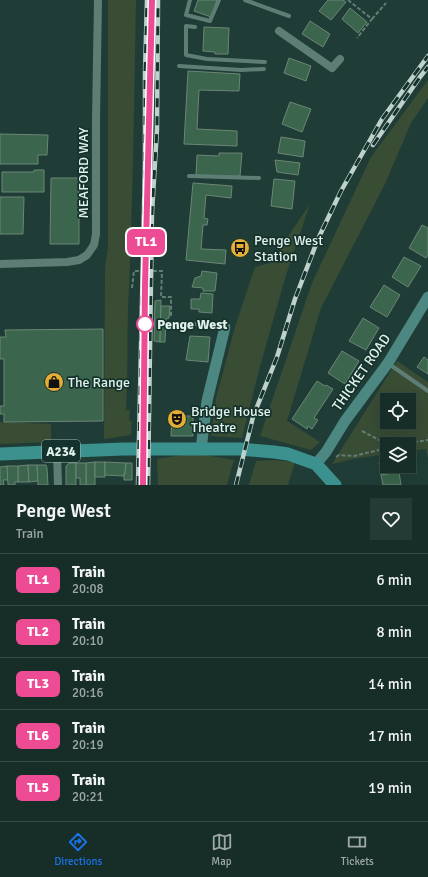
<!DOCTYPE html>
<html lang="en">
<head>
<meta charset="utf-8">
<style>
	body { margin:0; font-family:Signika,sans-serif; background:#243a34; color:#f1f3f6; height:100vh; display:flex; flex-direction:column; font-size:15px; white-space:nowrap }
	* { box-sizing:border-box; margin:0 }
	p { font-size:13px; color:#9ea8a8 }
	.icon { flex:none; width:22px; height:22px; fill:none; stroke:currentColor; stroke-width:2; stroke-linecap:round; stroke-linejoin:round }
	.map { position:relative; height:485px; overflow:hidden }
	.panel { display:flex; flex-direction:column; background:#172e28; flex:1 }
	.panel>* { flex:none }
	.badge { padding:0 8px; border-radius:6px; font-size:14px; line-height:26px }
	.fabs { position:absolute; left:380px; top:393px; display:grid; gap:8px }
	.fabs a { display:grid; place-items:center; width:36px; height:36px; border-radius:0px; background:#172e28; box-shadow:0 4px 16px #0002,0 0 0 1px #364a45; font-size:20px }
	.map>.badge { position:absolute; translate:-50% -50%; box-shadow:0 0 0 2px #fff }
	.round { display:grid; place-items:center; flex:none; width:42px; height:42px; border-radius:0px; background:#243a34 }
	.summary { display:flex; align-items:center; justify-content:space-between; height:68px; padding:0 16px }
	h1 { font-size:19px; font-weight:600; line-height:30px }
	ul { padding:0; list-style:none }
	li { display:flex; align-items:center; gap:12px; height:52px; padding:0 16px; border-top:1px solid #364a45 }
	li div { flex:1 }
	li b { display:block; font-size:15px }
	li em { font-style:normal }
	li .badge { min-width:44px; font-weight:700; text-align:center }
	.tabs { display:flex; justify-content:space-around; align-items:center; height:56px; border-top:1px solid #364a45; background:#172e28; font-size:11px; color:#9ea8a8 }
	.tabs a { display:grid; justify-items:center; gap:2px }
	.tabs .current { color:#1a73e8 }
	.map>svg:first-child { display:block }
</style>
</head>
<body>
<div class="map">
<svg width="428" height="485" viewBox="0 0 428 485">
	<rect width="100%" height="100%" fill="#1f3d36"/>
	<g fill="#394c34" fill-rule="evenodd">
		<path d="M108,0H136C134,103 133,207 128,310C127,343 128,377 126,410H130L129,420L132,422L131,435L104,439L105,267L108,248Z"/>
		<path d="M428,80V98L411,123L385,184L321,308L287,421L320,442L311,450L260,436L312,283L371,157Z"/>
		<path d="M310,204L286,275L259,370L242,438L211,436L216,398L235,327L255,267L270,263Z"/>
		<path d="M397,361L428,382V459L426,449L409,451V444H387V454L353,459L332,464ZM387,400H409V422H387Z"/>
		<path d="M0,422L51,424V442L0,444Z"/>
		<path d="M194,453L234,460L227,485H158L157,459Z"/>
		<path d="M274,460L295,462L288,485H249L256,461Z"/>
	</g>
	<g fill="#3b654d" stroke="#6c8676">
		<path d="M198,0H217L211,17L194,11Z"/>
		<path d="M328,0H343L346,2L331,20L319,11Z"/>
		<path d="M350,8L367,22L358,33L342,19Z"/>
		<path d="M310,21L330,34L323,47L302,34Z"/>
		<path d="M204,27L229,28L228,54H215V52L203,51Z"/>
		<path d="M289,58L311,66L306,81L284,73Z"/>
		<path d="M188,71L240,74L239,91L199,90L197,129L237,131V146L184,144Z"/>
		<path d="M290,102L311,109L302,132L282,124Z"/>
		<path d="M0,134L48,135L47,155H38V164H0Z"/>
		<path d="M281,137L305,141L303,157L278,153Z"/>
		<path d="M219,153H242L240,176L196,175L197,155L219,156Z"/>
		<path d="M275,160L300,163L298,175L277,172Z"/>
		<path d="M34,170H44V192H2V172H34Z"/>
		<path d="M51,178H79V244H50Z"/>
		<path d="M274,179L295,181L292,209L271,206Z"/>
		<path d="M193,183L232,186L231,198L206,195L204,218L208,219L207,225H203L201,249L226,250L225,264L186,260Z"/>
		<path d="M0,197H24L23,234H0Z"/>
		<path d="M422,225L428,228V255L426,258L409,248Z"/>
		<path d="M404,257L421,266L408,287L392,277Z"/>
		<path d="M202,271L217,273L215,291H203V288L192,287L195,278L201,276Z"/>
		<path d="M384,285L400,295L387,317L370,307Z"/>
		<path d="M201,293L213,294L212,313L199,312V309H191V299H200Z"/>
		<path d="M161,300L160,342L154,341L155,301Z"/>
		<path d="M161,306H170L169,318L166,319L165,342H160Z"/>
		<path d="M363,318L379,328L366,350L349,341Z"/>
		<path d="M103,329V421L4,422V414H0V406H4V359H0V337H6L5,330Z"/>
		<path d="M190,336L210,337L208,362L186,360Z"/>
		<path d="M342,351L359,361L345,384L328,373Z"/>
		<path d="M424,357L428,360V374L417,367Z"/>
		<path d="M317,381L325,386L326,385L333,389L314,418L318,420L312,429L308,426L307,429L292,419Z"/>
		<path d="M172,416H193V436H171Z"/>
		<path d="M387,457V466H398L399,472L381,475L379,463L385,462L384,458Z"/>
		<path d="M95,462V485H86V463Z"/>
		<rect x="95" y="462" width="10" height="15"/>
		<path d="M105,462L126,463L125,474H124V476L105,475Z"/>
		<path d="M69,463H76V485H66V466Z"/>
		<path d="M76,463H86V485H80V478H76Z"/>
		<path d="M126,463H132V480H124V474H125Z"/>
		<path d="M28,465L29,482H18V466Z"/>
		<path d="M28,465H37L38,481L29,482Z"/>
		<path d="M37,465H46L47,468L48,485H38Z"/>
		<path d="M7,466L8,480H3L4,485H0V467Z"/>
		<path d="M7,466H18V482H15V485H8Z"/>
		<path d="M399,472L401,485H383L381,475Z"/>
	</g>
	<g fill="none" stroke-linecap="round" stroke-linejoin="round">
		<g stroke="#637d76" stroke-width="2" stroke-dasharray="4 2" stroke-linecap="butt">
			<path d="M348,0L372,19L357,38"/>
			<path d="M372,19L386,3"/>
			<path d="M132,288L134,271H162L161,297H171V317"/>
			<path d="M160,324L165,323"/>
			<path d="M362,431L381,441L387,448"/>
			<path d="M402,444L428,440"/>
			<path d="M336,457L339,455L354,456L387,448"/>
		</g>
		<g stroke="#5d7d75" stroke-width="4">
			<path d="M190,0L186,15L210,21L219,0"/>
			<path d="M245,0L289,16"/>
			<path d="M195,27L186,26V55L207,59L265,62"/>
			<path d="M179,66L241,70L264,69"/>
			<path d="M189,176L259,178"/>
			<path d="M171,323L218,325L224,327"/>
			<path d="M389,364L428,391"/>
		</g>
		<g stroke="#5d7d75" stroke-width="8">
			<path d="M279,31L332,68L340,59"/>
			<path d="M0,264L67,262L79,260L87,255L94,245L96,234V119L98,0"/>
			<path d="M57,451L58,485"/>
		</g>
		<g stroke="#4c8782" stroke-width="11">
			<path d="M201,449L207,401L225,327"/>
			<path d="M316,464L326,452L345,421L388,363L428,297"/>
		</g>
		<path stroke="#3a918e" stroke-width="13" d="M0,454L123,449H240L274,452L288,454L316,464L335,485"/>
		<g stroke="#bed1cc" stroke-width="4.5">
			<g id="rail">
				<path d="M373,145L420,77L428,67"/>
				<path d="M138,485L145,163V72L147,0"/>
				<path d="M148,485L152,212L157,129L158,0"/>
				<path d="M236,485L253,417L277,357L295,299L318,239L341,191L382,119L428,56"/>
			</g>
		</g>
		<use href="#rail" stroke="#15332c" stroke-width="3" stroke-dasharray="9" stroke-linecap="butt"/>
	</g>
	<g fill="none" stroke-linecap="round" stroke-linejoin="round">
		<g stroke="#fff" stroke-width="9">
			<path id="line" d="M143,485L145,286L152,0"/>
		</g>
		<use href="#line" stroke="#ee4b95" stroke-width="6"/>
	</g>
	<defs>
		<g id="bus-disc" transform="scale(1)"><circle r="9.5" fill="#e4ad35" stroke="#15332c"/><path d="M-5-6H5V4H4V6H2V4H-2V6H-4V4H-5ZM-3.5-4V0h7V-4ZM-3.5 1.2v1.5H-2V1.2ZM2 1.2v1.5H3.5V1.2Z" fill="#111"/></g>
		<g id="shop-disc" transform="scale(1)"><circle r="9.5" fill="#e4ad35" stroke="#15332c"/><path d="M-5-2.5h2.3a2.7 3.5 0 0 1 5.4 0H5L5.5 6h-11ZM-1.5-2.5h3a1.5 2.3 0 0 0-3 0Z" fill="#111"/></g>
		<g id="theatre-disc" transform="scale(1)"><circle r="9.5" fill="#e4ad35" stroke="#15332c"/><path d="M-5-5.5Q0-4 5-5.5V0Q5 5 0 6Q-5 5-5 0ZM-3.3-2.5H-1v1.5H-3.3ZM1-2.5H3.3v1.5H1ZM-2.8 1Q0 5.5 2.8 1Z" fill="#111"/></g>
	</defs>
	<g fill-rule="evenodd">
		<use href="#bus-disc" x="240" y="248"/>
		<use href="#shop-disc" x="54" y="382"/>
		<use href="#theatre-disc" x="177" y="419"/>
	</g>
	<circle fill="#fff" stroke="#ee4b95" stroke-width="2" cx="145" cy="324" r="8"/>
	<g text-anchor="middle" stroke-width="3.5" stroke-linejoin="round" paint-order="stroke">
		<rect fill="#15332c" stroke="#a4b9b3" stroke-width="1" x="42" y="440" width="38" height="22" rx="3"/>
		<g font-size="13" font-weight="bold" fill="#e1f2ed">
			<text x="61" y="456">A234</text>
		</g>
		<g font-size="14" fill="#e1f2ed" stroke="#15332c">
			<text transform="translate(83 173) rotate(-90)" y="5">MEAFORD WAY</text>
			<text transform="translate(361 372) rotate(-55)" y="5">THICKET ROAD</text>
		</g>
		<g font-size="14" fill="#e1f2ed" stroke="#15332c" text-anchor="start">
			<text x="254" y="245">Penge West<tspan x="254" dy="16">Station</tspan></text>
			<text x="68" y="387">The Range</text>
			<text x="191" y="416">Bridge House<tspan x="191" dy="16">Theatre</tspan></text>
		</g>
		<g font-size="14" font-weight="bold" fill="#e1f2ed" stroke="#15332c" text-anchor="start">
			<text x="157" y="329">Penge West</text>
		</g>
	</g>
</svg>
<div class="fabs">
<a><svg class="icon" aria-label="locate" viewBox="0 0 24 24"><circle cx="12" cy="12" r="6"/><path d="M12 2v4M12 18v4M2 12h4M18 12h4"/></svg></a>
<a><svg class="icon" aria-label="layers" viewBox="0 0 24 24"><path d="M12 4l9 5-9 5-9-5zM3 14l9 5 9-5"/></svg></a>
</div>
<b class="badge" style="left:146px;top:242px;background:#ee4b95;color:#fff">TL1</b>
</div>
<section class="panel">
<div class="summary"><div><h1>Penge West</h1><p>Train</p></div><a class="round"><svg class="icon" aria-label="heart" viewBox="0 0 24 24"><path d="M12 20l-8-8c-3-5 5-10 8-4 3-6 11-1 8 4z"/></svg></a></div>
<ul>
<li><span class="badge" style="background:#ee4b95;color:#fff">TL1</span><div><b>Train</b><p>20:08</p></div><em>6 min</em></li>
<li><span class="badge" style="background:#ee4b95;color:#fff">TL2</span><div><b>Train</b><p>20:10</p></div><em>8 min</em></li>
<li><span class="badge" style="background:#ee4b95;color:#fff">TL3</span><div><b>Train</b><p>20:16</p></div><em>14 min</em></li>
<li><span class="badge" style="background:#ee4b95;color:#fff">TL6</span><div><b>Train</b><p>20:19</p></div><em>17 min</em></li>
<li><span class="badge" style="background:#ee4b95;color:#fff">TL5</span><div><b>Train</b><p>20:21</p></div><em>19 min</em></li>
</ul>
</section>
<nav class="tabs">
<a class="current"><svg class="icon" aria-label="directions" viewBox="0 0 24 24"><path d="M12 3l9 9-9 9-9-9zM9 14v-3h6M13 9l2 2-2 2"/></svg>Directions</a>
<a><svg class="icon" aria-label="map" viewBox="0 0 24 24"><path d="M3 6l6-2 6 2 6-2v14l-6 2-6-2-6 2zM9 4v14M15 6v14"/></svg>Map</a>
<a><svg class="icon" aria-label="tickets" viewBox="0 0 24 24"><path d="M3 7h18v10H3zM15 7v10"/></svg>Tickets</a>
</nav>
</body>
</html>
